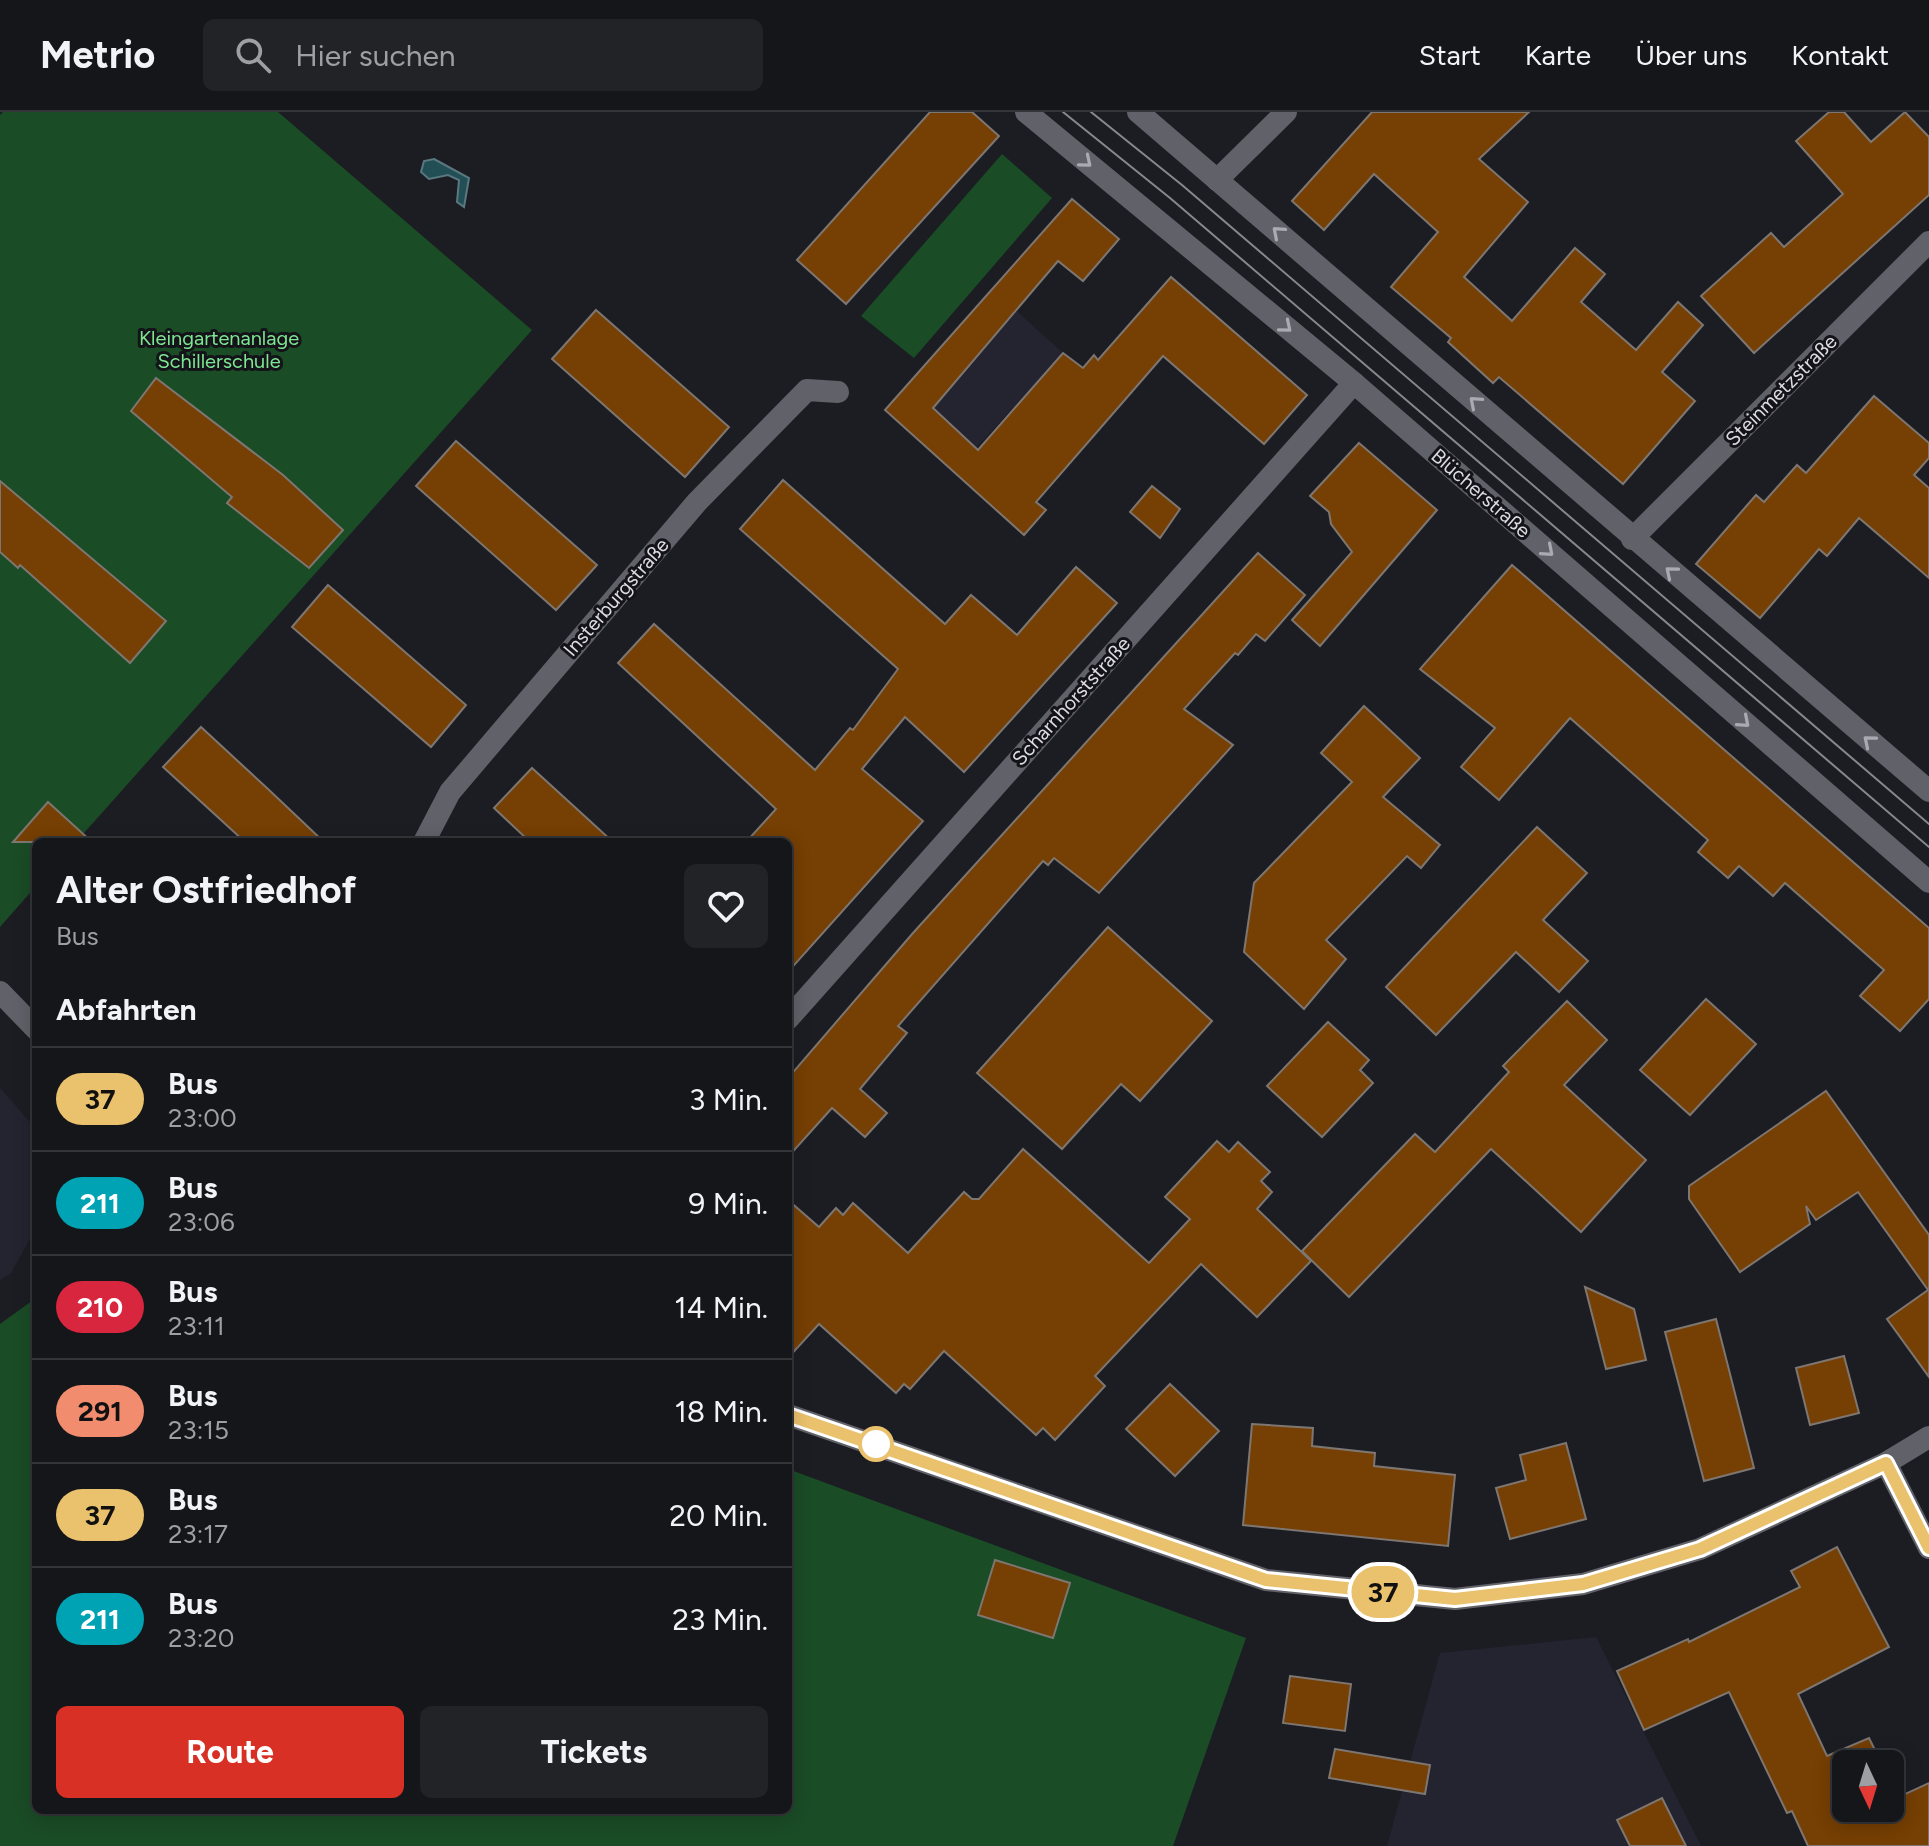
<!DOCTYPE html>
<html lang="de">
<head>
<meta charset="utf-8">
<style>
	body { margin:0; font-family:Figtree,sans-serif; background:#222327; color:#f1f3f6; height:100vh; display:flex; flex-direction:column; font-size:30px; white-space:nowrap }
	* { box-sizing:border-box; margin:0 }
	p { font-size:26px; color:#9d9fa2 }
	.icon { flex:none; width:44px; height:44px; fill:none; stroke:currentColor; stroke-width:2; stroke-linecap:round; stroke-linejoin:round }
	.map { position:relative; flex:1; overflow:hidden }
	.panel { position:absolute; left:32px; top:726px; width:760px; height:976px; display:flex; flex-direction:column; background:#15161a; border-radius:12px; box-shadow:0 4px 20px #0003,0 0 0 2px #343539 }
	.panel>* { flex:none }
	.badge { padding:0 16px; border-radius:26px; font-size:28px; line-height:52px }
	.needle { width:52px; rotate:176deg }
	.tools { position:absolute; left:1832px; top:1638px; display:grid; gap:16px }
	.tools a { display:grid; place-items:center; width:72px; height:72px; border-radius:12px; background:#15161a; box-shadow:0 4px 20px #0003,0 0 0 2px #343539; font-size:40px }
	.map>.badge { position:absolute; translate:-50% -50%; box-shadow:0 0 0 4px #fff }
	h2 { padding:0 24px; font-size:30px; line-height:72px }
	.round { display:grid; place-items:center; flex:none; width:84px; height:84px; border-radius:12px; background:#222327 }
	.headline { display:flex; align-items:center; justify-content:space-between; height:136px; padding:0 24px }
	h1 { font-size:38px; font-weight:700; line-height:60px }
	.button { display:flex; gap:16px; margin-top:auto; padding:16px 24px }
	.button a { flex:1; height:92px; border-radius:12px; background:#d93025; color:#fff; font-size:32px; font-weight:700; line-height:92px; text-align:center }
	.button a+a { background:#222327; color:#f1f3f6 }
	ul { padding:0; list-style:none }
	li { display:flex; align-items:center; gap:24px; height:104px; padding:0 24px; border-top:2px solid #343539 }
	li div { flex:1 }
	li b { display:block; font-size:30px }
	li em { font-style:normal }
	li .badge { min-width:88px; font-weight:700; text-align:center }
	header { display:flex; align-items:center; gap:48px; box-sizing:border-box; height:112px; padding:0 40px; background:#15161a; border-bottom:2px solid #343539 }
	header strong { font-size:38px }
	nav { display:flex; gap:44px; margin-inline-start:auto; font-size:28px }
	.search { width:560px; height:72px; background:#222327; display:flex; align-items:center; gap:20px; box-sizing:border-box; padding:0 28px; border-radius:12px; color:#9d9fa2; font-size:30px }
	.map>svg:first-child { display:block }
</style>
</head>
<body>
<header>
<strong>Metrio</strong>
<div class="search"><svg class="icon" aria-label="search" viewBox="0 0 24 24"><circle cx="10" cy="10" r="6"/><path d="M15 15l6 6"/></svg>Hier suchen</div>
<nav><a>Start</a><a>Karte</a><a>Über uns</a><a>Kontakt</a></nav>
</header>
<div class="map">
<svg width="1929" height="1734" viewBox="0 0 1929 1734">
	<rect width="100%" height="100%" fill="#1c1d23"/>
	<g fill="#232430">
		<path d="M991,176L1063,241L976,336L907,274Z"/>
		<path d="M0,976L36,1017V1116L11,1161L0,1168Z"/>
		<path d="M1596,1525L1701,1734H1387L1440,1541Z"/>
	</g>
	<g fill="#1a4c26">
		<path d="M3,0H278L532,218L76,730H36V774L0,815V3Z"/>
		<path d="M1002,42L1052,86L914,246L861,204Z"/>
		<path d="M36,1186V1698H788V1357L1246,1526L1173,1734H0V1212Z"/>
	</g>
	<path fill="#224e55" stroke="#5a787f" stroke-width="2" d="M434,47L469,66L464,95L457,90L459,68L448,63L429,67L421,60L424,49Z"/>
	<g fill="#763f03" stroke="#7d7671" stroke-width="2">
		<path d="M930,0H972L999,24L846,192L797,148Z"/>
		<path d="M1372,0H1529L1479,47L1528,90L1464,165L1512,209L1575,136L1605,162L1581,190L1636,238L1678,190L1703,213L1662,260L1695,289L1623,372L1499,265L1493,271L1448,230L1451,226L1391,175L1438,120L1374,62L1324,118L1292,89Z"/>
		<path d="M1829,0H1844L1871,30L1905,0L1929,25V83L1754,241L1701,184L1771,121L1784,135L1843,82L1796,29Z"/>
		<path d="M1072,87L1119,127L1083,169L1058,149L933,296L978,338L1063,241L1083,256L1094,243L1098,248L1171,165L1307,283L1264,332L1163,244L1036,390L1046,398L1024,423L885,298Z"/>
		<path d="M596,198L729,315L685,365L552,247Z"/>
		<path d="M156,266L283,363L343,418L309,456L227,391L232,385L131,299Z"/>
		<path d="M1874,284L1929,331V346L1914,363L1929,376V466L1859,406L1827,444L1819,437L1760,506L1696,452L1756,383L1764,390L1797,353L1806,361Z"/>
		<path d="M456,329L597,453L556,498L416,374Z"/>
		<path d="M1359,331L1437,398L1320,534L1292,508L1352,440L1331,412L1329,400L1310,384Z"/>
		<path d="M783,368L945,512L971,483L1017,523L1076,455L1117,491L964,660L905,605L862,657L923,709L788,860V730H746L776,697L618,551L654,512L815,658L850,616L853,618L898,557L740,417Z"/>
		<path d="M0,369L166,509L130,551L20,453L18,456L0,440Z"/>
		<path d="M1152,374L1180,397L1160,426L1130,400Z"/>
		<path d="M1258,441L1305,483L1265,529L1256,522L1238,543L1235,541L1184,597L1233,633L1099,781L1054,746L1048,753L1043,749L898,914L907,921L860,977L887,1001L865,1025L832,996L788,1045V966L913,821Z"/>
		<path d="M1512,453L1929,816V887L1900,919L1860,884L1884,858L1785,771L1773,784L1739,754L1728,766L1698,740L1708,728L1570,606L1499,688L1461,655L1495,616L1420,557Z"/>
		<path d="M328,473L466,593L431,635L292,515Z"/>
		<path d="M1364,594L1420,646L1383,685L1440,733L1421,756L1407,744L1326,828L1346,847L1304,897L1244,840L1254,771L1352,670L1321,641Z"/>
		<path d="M201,615L268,677L324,730H245L163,655Z"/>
		<path d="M532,656L613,730H530L494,696Z"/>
		<path d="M48,690L92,730H13Z"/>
		<path d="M1537,715L1587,761L1543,808L1588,849L1559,880L1516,840L1436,923L1386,875Z"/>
		<path d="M1108,815L1212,909L1140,989L1121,972L1062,1037L977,961Z"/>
		<path d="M1706,887L1756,932L1690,1003L1640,958Z"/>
		<path d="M1567,889L1607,928L1564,973L1646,1048L1581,1120L1491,1037L1349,1185L1302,1139L1415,1022L1435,1040L1509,960L1503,954Z"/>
		<path d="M1328,910L1369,948L1360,958L1373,971L1322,1025L1267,974Z"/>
		<path d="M1826,979L1929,1123V1265L1887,1207L1928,1178L1858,1080L1816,1108L1806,1094L1810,1112L1740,1160L1689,1087V1074Z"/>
		<path d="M1217,1029L1229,1040L1238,1030L1270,1060L1261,1069L1272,1080L1257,1097L1311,1149L1257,1205L1201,1152L1095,1264L1105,1274L1055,1328L1043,1316L1036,1323L944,1239L910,1277L904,1272L896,1281L819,1212L788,1246V1088L819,1115L836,1096L843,1103L853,1091L908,1141L964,1080L972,1087H979L1023,1037L1149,1151L1190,1107L1165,1085Z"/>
		<path d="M1585,1175L1634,1197L1646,1248L1606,1257Z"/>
		<path d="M1716,1207L1754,1356L1704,1369L1665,1220Z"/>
		<path d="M1844,1244L1859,1301L1810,1313L1796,1256Z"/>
		<path d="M1170,1272L1219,1319L1175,1364L1126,1317Z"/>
		<path d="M1252,1312L1313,1316L1312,1334L1375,1341L1374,1354L1455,1363L1448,1434L1243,1413Z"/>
		<path d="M1566,1331L1586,1407L1510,1427L1496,1376L1526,1368L1520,1343Z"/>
		<path d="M1837,1435L1889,1535L1798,1582L1827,1644L1869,1626L1882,1652H1846V1696H1890V1667L1899,1685L1929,1671V1734H1808L1792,1699L1787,1701L1729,1580L1644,1618L1617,1559L1688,1527L1689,1530L1800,1475L1791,1459Z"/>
		<path d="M995,1448L1070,1471L1053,1526L978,1503Z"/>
		<path d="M1290,1564L1351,1572L1345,1619L1283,1611Z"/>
		<path d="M1335,1637L1430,1653L1425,1682L1329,1666Z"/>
		<path d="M1662,1686L1686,1734H1630L1617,1708Z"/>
	</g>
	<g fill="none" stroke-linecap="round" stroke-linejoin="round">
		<g stroke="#616169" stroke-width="22">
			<path d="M1217,68L1286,0"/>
			<path d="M1632,427L1929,130"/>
			<path d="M424,730L450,680L697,390L807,278L838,280"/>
			<path d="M788,907L1354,271"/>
			<path d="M1886,1351L1929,1436"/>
		</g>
		<g stroke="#616169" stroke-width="22">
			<path d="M1026,0L1354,271L1929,770"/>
			<path d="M1138,0L1929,679"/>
			<path d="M0,880L36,917"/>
			<path d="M788,1303L1266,1468L1455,1487L1583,1472L1700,1437L1886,1351L1929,1325"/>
		</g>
		<g stroke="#87888d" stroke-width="2">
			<path d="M1063,0L1170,86L1929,735"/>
			<path d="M1091,0L1182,73L1929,712"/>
		</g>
	</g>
	<defs><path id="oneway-chevron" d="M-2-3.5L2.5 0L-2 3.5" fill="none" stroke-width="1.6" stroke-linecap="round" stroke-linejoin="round" transform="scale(2)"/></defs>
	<g stroke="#aaaab0">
		<use href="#oneway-chevron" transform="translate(1086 50) rotate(40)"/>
		<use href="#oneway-chevron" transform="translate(1278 120) rotate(-139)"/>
		<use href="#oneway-chevron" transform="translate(1286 215) rotate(40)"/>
		<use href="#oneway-chevron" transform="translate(1475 290) rotate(-139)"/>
		<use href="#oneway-chevron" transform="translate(1548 439) rotate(41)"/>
		<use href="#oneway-chevron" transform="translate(1671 460) rotate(-140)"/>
		<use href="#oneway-chevron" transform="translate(1744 610) rotate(41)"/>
		<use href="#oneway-chevron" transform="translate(1869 629) rotate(-140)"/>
	</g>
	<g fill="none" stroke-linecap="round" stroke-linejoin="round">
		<g stroke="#fff" stroke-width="18">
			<path id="line" d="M788,1303L1266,1468L1455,1487L1583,1472L1700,1437L1886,1351L1929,1436"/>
		</g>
		<use href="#line" stroke="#eac16c" stroke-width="12"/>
	</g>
	<circle fill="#fff" stroke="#eac16c" stroke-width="4" cx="876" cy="1332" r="16"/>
	<g text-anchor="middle" stroke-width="6" stroke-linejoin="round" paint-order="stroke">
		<g font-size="20" fill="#7de690" stroke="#131319">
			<text x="219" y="233">Kleingartenanlage<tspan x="219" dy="23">Schillerschule</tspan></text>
		</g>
		<g font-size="20" fill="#dbdbe0" stroke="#131319">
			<text transform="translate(1781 278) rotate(-45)" y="7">Steinmetzstraße</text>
			<text transform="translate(1481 381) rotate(41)" y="7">Blücherstraße</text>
			<text transform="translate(616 485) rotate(-49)" y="7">Insterburgstraße</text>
			<text transform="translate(1071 589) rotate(-48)" y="7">Scharnhorststraße</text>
		</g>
	</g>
</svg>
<div class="tools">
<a><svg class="needle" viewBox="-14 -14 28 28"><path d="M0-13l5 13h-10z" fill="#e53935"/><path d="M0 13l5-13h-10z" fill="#9d9fa2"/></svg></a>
</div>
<b class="badge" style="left:1383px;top:1480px;background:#eac16c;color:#111">37</b>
<section class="panel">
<div class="headline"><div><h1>Alter Ostfriedhof</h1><p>Bus</p></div><a class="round"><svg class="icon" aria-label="heart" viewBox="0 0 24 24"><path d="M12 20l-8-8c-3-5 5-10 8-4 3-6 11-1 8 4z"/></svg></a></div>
<h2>Abfahrten</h2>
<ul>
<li><span class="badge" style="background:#eac16c;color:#111">37</span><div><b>Bus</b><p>23:00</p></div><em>3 Min.</em></li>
<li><span class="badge" style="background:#00a3b4;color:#fff">211</span><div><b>Bus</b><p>23:06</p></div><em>9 Min.</em></li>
<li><span class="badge" style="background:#d7263d;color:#fff">210</span><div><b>Bus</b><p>23:11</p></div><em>14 Min.</em></li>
<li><span class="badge" style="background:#f18d6e;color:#111">291</span><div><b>Bus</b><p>23:15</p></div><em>18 Min.</em></li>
<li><span class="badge" style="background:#eac16c;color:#111">37</span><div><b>Bus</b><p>23:17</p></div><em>20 Min.</em></li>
<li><span class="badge" style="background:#00a3b4;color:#fff">211</span><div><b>Bus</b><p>23:20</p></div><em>23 Min.</em></li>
</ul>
<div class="button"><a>Route</a><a>Tickets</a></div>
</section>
</div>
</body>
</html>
